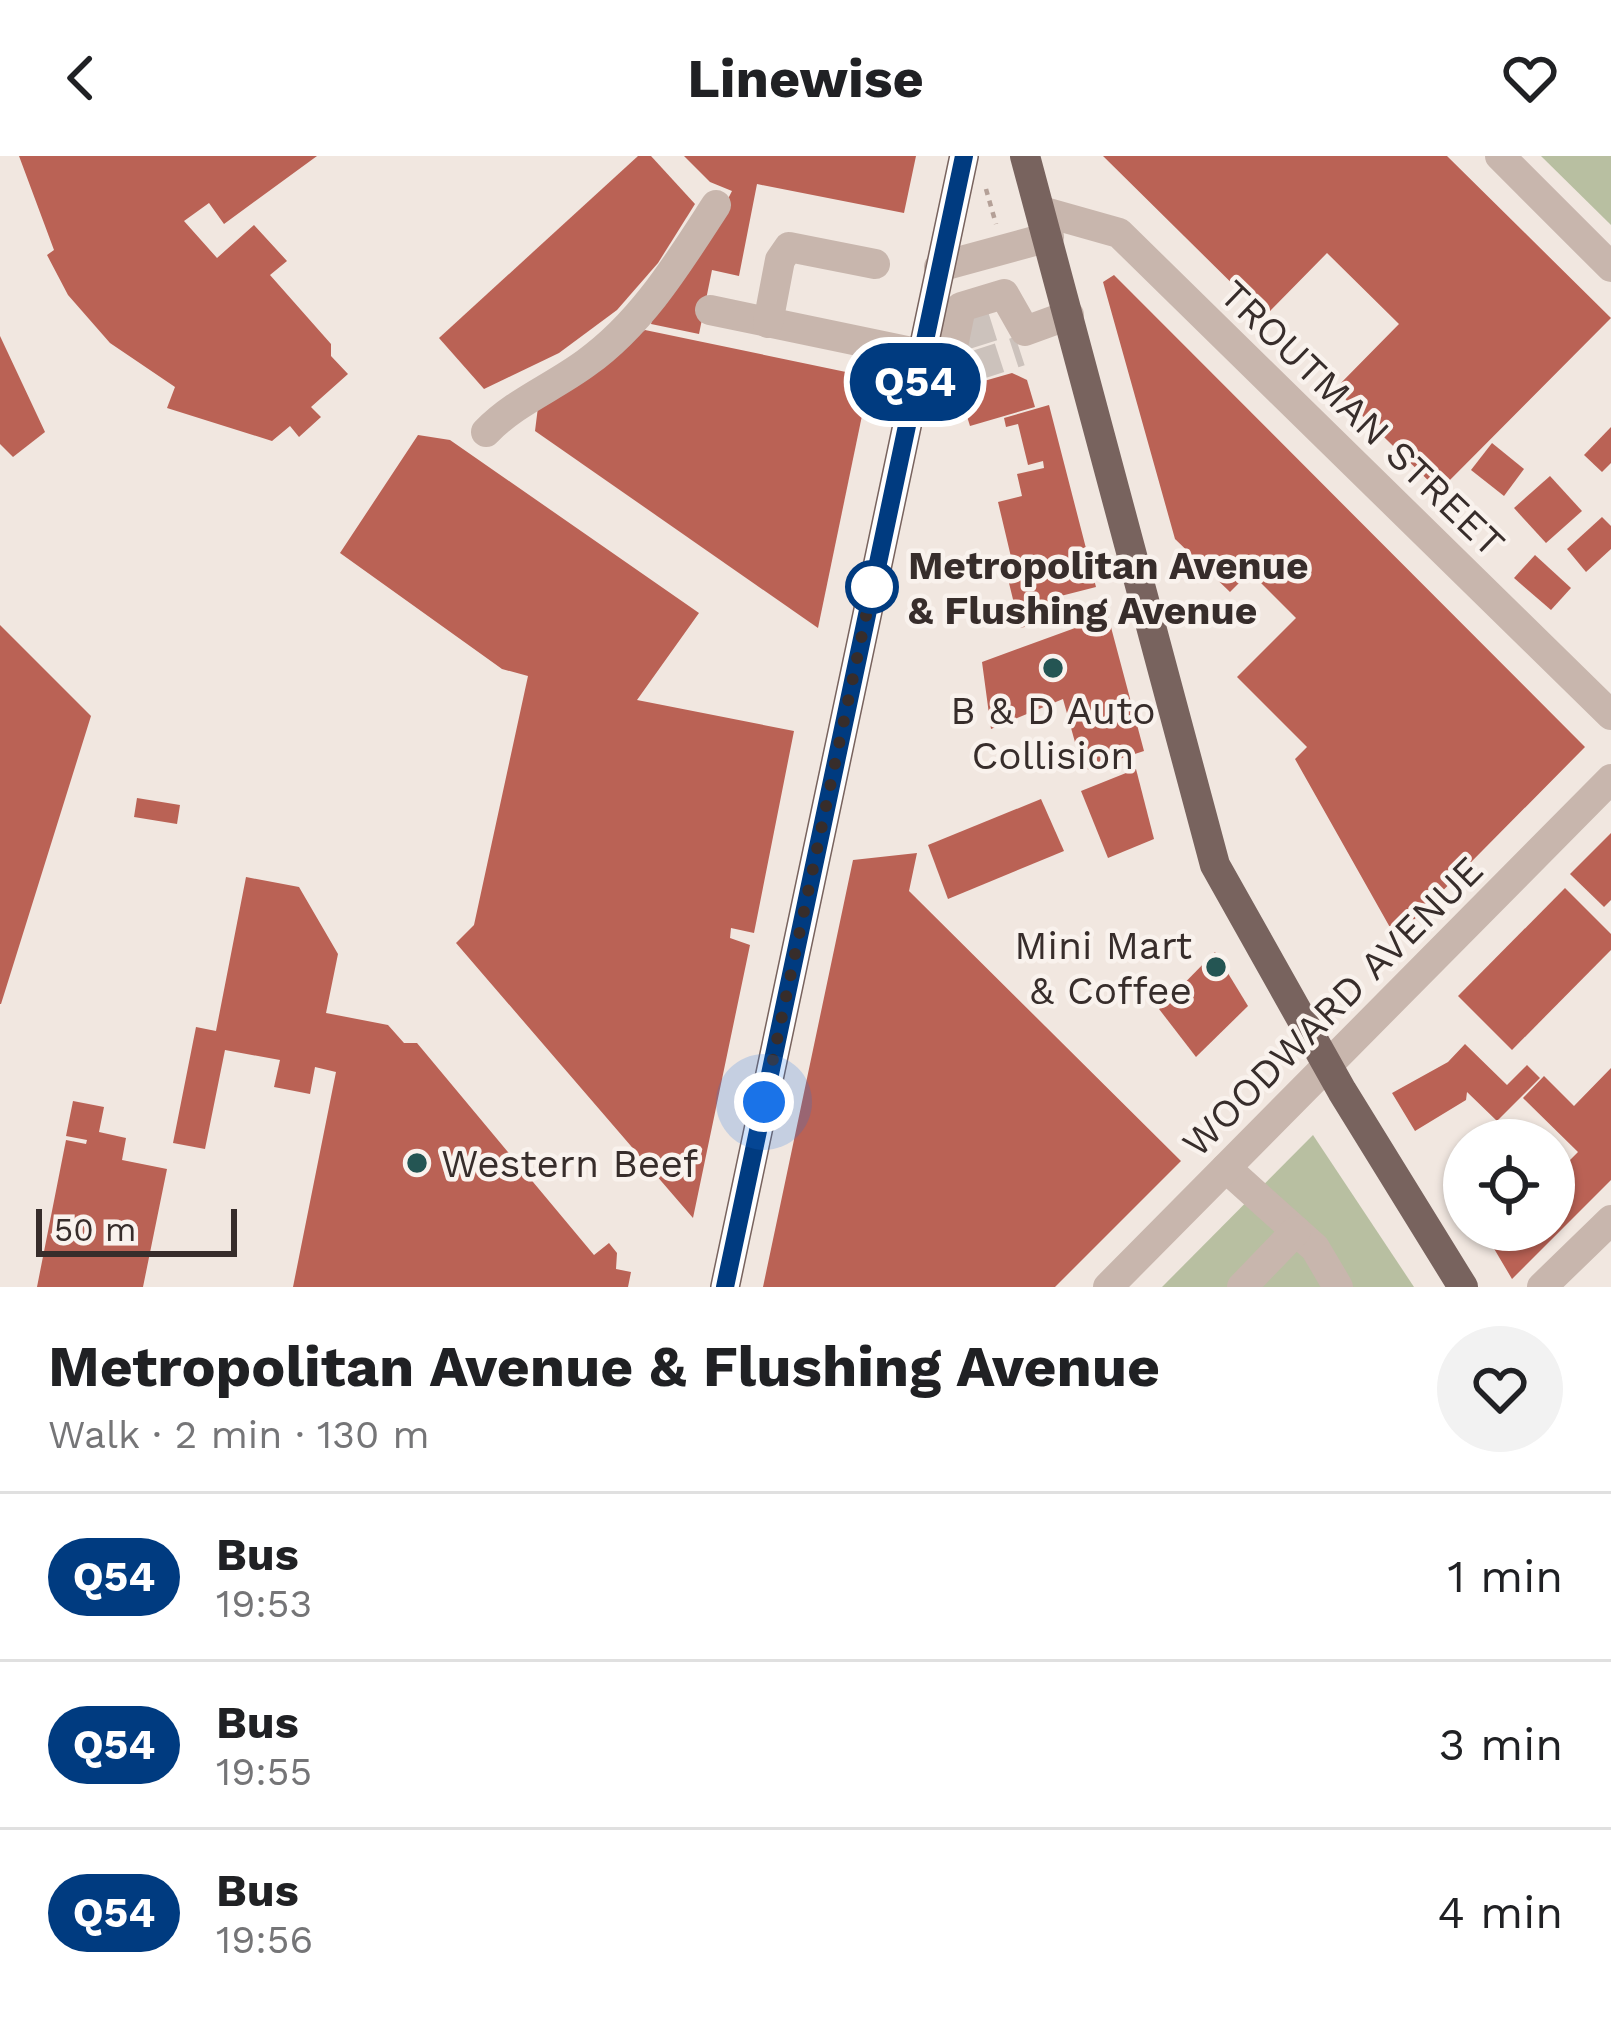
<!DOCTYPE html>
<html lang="en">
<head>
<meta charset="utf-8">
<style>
	body { margin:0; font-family:"Work Sans",sans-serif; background:#f2f2f2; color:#202124; height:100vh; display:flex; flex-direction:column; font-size:45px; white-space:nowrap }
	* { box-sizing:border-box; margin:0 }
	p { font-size:39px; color:#757577 }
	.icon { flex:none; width:66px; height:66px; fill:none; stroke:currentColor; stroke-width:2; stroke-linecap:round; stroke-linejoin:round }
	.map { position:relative; height:1131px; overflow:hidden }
	.details { display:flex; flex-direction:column; background:#fff; flex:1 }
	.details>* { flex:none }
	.badge { padding:0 24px; border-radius:39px; font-size:42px; line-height:78px }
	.buttons { position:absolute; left:1443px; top:963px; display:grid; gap:24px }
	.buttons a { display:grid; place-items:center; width:132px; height:132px; border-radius:50%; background:#fff; box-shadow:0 3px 9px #0004; font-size:60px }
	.scale { position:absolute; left:36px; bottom:30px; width:201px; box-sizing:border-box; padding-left:12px; border:6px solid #372d2b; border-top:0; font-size:33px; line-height:42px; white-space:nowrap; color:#372d2b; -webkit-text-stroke:9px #f9f2ed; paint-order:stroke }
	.you { position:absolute; width:60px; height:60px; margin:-30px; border:9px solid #fff; border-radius:50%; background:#1a73e8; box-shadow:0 0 0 18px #1a73e833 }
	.map>.badge { position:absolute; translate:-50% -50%; box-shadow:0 0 0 6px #fff }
	.round { display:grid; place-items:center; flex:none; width:126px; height:126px; border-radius:63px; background:#f2f2f2 }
	.head { display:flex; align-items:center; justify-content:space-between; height:204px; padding:0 48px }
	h1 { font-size:57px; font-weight:700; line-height:90px }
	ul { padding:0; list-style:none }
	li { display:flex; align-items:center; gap:36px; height:168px; padding:0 48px; border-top:3px solid #e0e0e0 }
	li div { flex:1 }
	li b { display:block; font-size:45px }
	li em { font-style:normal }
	li .badge { min-width:132px; font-weight:700; text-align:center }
	header { display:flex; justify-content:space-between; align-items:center; height:156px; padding:0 48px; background:#fff; font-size:54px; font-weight:700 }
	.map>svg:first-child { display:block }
</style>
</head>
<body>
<header><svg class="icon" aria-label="back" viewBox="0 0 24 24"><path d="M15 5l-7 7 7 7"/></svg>Linewise<svg class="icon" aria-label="heart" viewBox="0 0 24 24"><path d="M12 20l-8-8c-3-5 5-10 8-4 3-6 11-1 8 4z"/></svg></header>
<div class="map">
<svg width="1611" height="1131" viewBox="0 0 1611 1131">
	<rect width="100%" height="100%" fill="#f1e7e0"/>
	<g fill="#b8bfa1">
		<path d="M1541,0H1611V69Z"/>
		<path d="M1313,979L1414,1131H1162Z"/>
	</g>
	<g fill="#ba6255">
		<path d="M19,0H317L224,68L209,47L184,65L217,102L254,69L287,105L270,119L331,188V200L348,218L311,251L321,261L299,281L290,270L272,285L167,252L175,231L110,187L68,139L47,99L54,94Z"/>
		<path d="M638,0H651L695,48L658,107L617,154L559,197L484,233L439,182Z"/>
		<path d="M684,0H916L904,57L757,28L739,120L712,114L699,178L651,168L654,157L702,94L732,35L710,26Z"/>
		<path d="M1103,0H1447L1611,162L1439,335L1335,233L1399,168L1327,97L1265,160Z"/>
		<path d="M1114,119L1585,591L1396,782L1295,603L1307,591L1237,521L1296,462L1250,416L1230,436L1175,383L1103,126Z"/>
		<path d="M645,174L870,221L818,472L535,275L538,251Z"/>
		<path d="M0,180L45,276L13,301L0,288Z"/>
		<path d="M1012,217L1027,224L1035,251L970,270L962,244L970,229Z"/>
		<path d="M1049,249L1096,431L1049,443L1054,464L1020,472L1008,423L1016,422L998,346L1022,340L1017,318L1044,312L1043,305L1028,309L1018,268L1006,271L1004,262Z"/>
		<path d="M1611,271V307L1602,316L1584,299Z"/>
		<path d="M418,279L450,284L699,457L637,544L794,575L754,777L731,772L730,782L750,789L693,1062L456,787L474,769L528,520L502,513L340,397Z"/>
		<path d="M1492,287L1524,313L1504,340L1471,314Z"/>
		<path d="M1550,320L1582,355L1546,387L1514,352Z"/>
		<path d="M1602,361L1611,370V393L1586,416L1567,393Z"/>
		<path d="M1535,399L1571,432L1551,454L1514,422Z"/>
		<path d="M1108,460L1144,595L1083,615L1063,543L991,573L982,506Z"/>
		<path d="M0,469L91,560L1,848H0Z"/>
		<path d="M1136,613L1154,683L1108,702L1081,635Z"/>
		<path d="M137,642L180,649L177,668L134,661Z"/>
		<path d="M1041,643L1064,695L948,743L928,689Z"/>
		<path d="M1611,677V744L1604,751L1570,718Z"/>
		<path d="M917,697L909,735L1181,1005L1055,1131H763L853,704Z"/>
		<path d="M246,721L299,731L338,798L326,857L388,869L404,887H417L594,1099L609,1087L617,1097L616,1113L631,1116L628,1131H293L336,916L315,911L310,938L274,931L280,904L225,894L205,993L173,987L196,871L216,875Z"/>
		<path d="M1565,732L1611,778V794L1512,894L1458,840Z"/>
		<path d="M1215,796L1248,850L1196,901L1159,853Z"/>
		<path d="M1465,888L1507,929L1527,909L1540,922L1497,965L1467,936L1466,944L1415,975L1392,937L1448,906Z"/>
		<path d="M1611,912V1024L1512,1123L1483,1074H1554V1007L1558,1003L1565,1009L1578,996L1523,942L1544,920L1574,950Z"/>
		<path d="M73,945L104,951L99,976L126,982L122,1004L167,1013L143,1131H37L66,984L86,988L87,984L66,980Z"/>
	</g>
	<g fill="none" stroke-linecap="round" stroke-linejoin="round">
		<g stroke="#ccc2bc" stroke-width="30" stroke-dasharray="30 15" stroke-linecap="butt">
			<path d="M964,179L1011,164"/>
			<path d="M971,211L1020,195"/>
		</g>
		<path stroke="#b4a097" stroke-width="4.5" stroke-dasharray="6 6" stroke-linecap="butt" d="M986,33L996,68"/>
		<g stroke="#c8b6ad" stroke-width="30">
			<path d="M1500,0L1611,111"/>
			<path d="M1041,55L1119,77L1611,559"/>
			<path d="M939,111L1049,81"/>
			<path d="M710,154L921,198"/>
			<path d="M768,167L780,104L789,91L875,108"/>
			<path d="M951,200L961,151L1004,138L1025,175L1069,159"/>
			<path d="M486,276C515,246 552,232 586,207C642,167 679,106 716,49"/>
			<path d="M1226,1012L1315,1092L1338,1131"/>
			<path d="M1108,1131L1611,623"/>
			<path d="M1242,1131L1296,1075"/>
			<path d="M1542,1131L1611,1064"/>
		</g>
		<g stroke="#78635e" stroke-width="30">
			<path d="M1025,0L1215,709L1342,935L1463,1131"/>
			<path d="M725,1131L964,0"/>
		</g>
	</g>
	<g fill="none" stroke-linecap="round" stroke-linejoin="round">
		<g stroke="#fff" stroke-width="27">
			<path id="line" d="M725,1131L964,0"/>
		</g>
		<use href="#line" stroke="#003b80" stroke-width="18"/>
		<path stroke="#372d2b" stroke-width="12" stroke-dasharray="0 21.6" d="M764,946L872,431"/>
	</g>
	<circle fill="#fff" stroke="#003b80" stroke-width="6" cx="872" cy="431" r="24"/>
	<g fill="#245553" stroke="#f9f2ed" stroke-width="4.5">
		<circle cx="1053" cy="512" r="12"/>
		<circle cx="1216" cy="811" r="12"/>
		<circle cx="417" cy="1007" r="12"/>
	</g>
	<g text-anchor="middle" stroke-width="9" stroke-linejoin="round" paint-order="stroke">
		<g font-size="39" fill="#372d2b" stroke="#f9f2ed">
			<text transform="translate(1363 262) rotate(44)" y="14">TROUTMAN STREET</text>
			<text transform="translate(1332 850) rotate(-45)" y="14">WOODWARD AVENUE</text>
		</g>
		<g font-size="39" font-weight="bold" fill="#372d2b" stroke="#f9f2ed" text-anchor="start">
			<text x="908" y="423">Metropolitan Avenue<tspan x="908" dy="45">&amp; Flushing Avenue</tspan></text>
		</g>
		<g font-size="39" fill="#372d2b" stroke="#f9f2ed">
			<text x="1053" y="568">B &amp; D Auto<tspan x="1053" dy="45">Collision</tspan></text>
			<text x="1192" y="803" text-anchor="end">Mini Mart<tspan x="1192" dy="45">&amp; Coffee</tspan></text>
			<text x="441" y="1021" text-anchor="start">Western Beef</text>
		</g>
	</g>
</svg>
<div class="buttons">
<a><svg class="icon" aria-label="locate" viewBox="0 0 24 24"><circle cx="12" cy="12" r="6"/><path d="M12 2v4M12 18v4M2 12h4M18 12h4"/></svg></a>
</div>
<div class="scale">50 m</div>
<div class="you" style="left:764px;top:946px"></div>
<b class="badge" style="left:915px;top:226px;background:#003b80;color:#fff">Q54</b>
</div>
<section class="details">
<div class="head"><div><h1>Metropolitan Avenue &amp; Flushing Avenue</h1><p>Walk · 2 min · 130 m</p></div><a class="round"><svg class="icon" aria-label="heart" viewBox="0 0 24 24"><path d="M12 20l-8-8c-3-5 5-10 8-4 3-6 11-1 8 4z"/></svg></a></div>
<ul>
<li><span class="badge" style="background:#003b80;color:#fff">Q54</span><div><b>Bus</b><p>19:53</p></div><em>1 min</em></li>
<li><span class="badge" style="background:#003b80;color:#fff">Q54</span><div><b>Bus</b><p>19:55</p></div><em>3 min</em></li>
<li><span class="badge" style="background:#003b80;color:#fff">Q54</span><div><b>Bus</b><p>19:56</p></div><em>4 min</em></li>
</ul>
</section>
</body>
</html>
